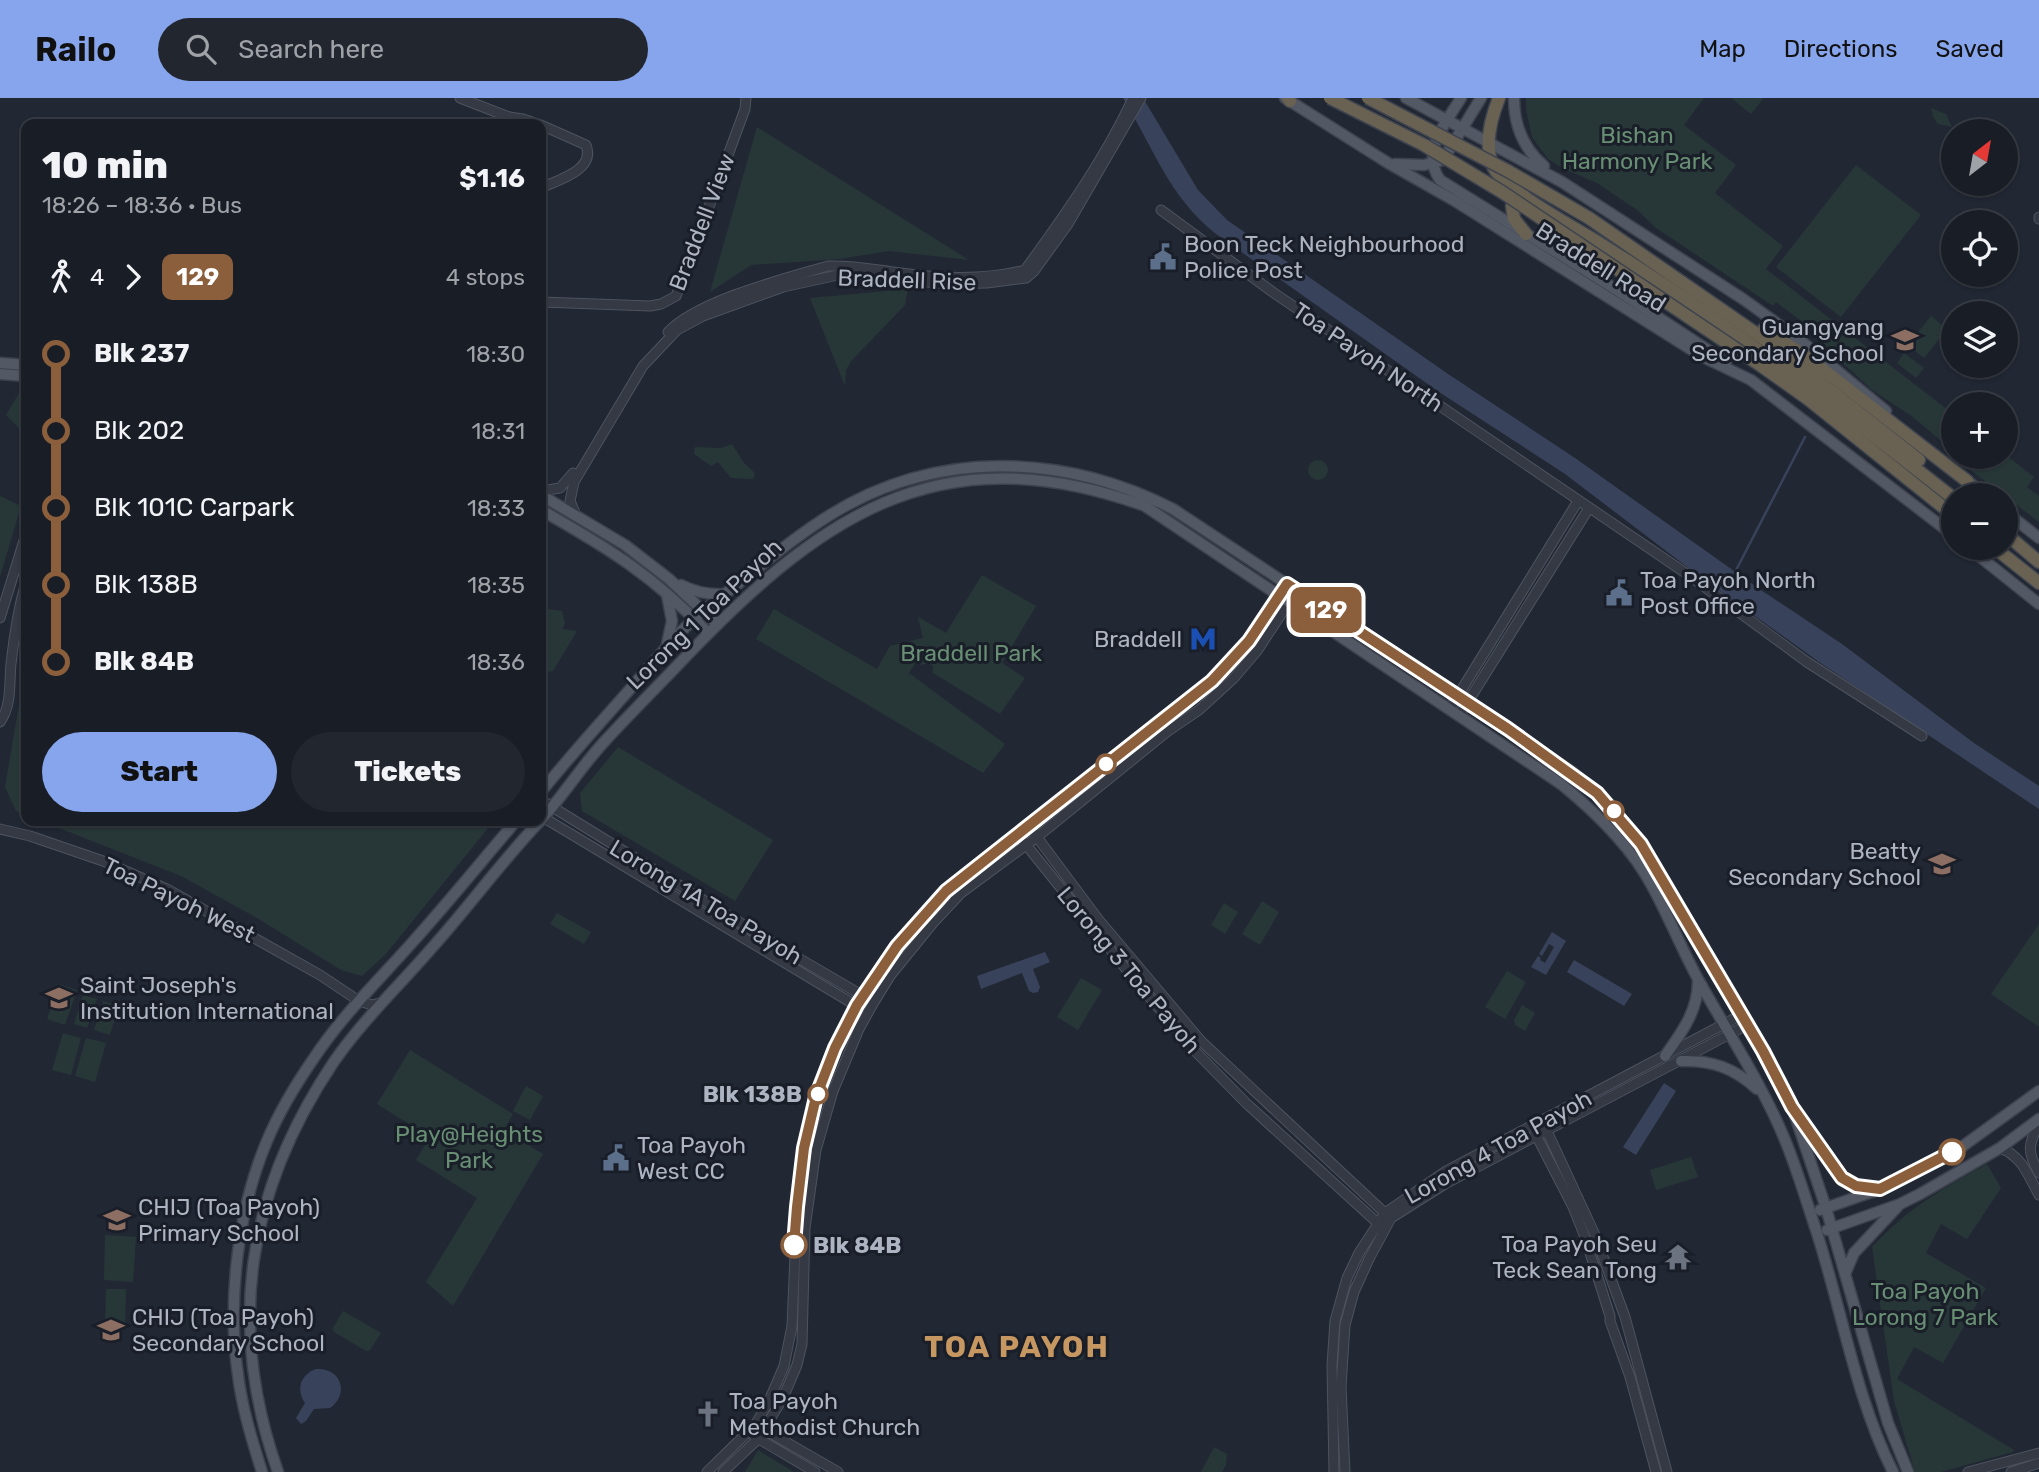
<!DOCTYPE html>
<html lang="en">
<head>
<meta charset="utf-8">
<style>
	body { margin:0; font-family:Rubik,sans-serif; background:#22262e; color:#f1f3f6; height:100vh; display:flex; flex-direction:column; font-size:26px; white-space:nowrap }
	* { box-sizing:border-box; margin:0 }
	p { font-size:23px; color:#9fa2a7 }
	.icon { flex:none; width:38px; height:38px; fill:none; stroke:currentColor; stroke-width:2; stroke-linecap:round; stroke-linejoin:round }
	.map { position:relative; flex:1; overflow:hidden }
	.details { position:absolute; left:21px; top:21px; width:525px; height:707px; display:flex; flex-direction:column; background:#191d26; border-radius:14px; box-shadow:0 2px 5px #0004,0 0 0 2px #373b43 }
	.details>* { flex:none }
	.badge { padding:0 14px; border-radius:10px; font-size:24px; line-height:46px }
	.needle { width:46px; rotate:31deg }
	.tools { position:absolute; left:1941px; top:21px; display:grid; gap:14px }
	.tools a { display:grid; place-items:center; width:77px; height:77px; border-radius:50%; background:#191d26; box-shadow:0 2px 5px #0004,0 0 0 2px #373b43; font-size:35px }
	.map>.badge { position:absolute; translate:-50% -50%; box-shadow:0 0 0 4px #fff }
	.legs { display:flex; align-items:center; gap:10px; height:77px; padding:0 21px; font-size:23px }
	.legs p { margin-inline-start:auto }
	.summary { display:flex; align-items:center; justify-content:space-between; height:119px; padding:0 21px }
	h1 { font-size:38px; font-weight:800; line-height:52px }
	.cta { display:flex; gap:14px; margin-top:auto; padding:14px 21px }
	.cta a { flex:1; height:80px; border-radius:42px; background:#87a5ed; color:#111; font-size:28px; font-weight:800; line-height:80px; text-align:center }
	.cta a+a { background:#22262e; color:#f1f3f6 }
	ul { padding:0 21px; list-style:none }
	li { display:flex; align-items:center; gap:24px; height:77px; font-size:26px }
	li i { display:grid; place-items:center; width:10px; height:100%; margin:0 9px; background:currentColor }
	li i::after { content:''; width:18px; height:18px; margin:-9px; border:5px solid; border-radius:50%; background:#191d26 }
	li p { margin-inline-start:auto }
	li:first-child i { background:linear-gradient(#0000 50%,currentColor 0) }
	li:last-child i { background:linear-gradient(currentColor 50%,#0000 0) }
	header { display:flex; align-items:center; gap:42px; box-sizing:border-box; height:98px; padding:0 35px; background:#87a5ed; color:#111 }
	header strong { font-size:33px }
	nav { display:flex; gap:38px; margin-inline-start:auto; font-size:24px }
	.search { width:490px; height:63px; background:#22262e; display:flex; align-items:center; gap:18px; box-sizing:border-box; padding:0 24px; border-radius:38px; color:#9fa2a7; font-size:26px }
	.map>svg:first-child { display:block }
</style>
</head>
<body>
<header>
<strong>Railo</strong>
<div class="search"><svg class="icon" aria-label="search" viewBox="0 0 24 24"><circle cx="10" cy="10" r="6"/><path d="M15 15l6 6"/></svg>Search here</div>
<nav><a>Map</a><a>Directions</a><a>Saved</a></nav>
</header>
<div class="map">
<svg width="2039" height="1374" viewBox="0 0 2039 1374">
	<rect width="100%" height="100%" fill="#212733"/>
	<g fill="#273738">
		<path d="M1526,0H1704L1684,27L1736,67L1715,95L1783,148L1766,171L1953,316V353L1913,319L1872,292L1814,239L1808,228L1776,204L1773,208L1656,130L1637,112L1597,85L1564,71L1548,61L1532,39L1526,12Z"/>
		<path d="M1731,0H1762L1763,1L1751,16Z"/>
		<path d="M1931,10L1946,16L1952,29L1938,26L1933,19Z"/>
		<path d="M757,29L969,162L889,153L839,161L751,167L710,194Z"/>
		<path d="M1856,67L1921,117L1841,219L1776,169Z"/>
		<path d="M908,191L905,207L852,262L846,272L845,288L810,200Z"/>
		<path d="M1931,218L1947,231L1924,260L1908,247Z"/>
		<path d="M1904,255L1924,270L1916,280L1897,265Z"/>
		<path d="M25,285L26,286V337L6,317Z"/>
		<path d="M732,346L744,365L755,375L753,381L731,380L718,364L711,368L694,356L695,349L721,350Z"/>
		<path d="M2006,357L2034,379L2027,389L2039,398V424L1965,368L1958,359H2006Z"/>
		<circle cx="1318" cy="372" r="10"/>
		<path d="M0,398L21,408L0,479Z"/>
		<path d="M982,477L1036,508L1002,565L1025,580L1000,616L933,575V568L929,565L922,567L916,564L909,575L1005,646L983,675L756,541L774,511L877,571L890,548L923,540L918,519L946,535Z"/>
		<path d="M548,511L562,513L565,525L562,531L577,533L553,573L541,575V514Z"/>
		<path d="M26,565V717L16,713L5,689Z"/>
		<path d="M618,649L773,742L735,803L582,713L580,695Z"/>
		<path d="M41,723H479L489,729L385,857L362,878L341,872L257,820L181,778Z"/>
		<path d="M1262,803L1279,814L1260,847L1242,836Z"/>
		<path d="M1224,805L1238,814L1225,836L1211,827Z"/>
		<path d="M557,815L591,834L584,846L550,826Z"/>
		<path d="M2039,826V929L1991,896Z"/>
		<path d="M1507,873L1526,884L1505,921L1485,909Z"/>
		<path d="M1081,880L1102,892L1078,932L1057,919Z"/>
		<path d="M59,886L77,892L65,927L47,921Z"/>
		<path d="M83,897L97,901L87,930L74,926Z"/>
		<path d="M103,903L119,908L110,937L94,932Z"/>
		<path d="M1522,907L1535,915L1525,933L1515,927L1514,922Z"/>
		<path d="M63,935L81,940L71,977L52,972Z"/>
		<path d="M86,940L106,945L95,984L75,978Z"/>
		<path d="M410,952L513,1016L504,1032L543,1056L453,1208L426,1184L477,1100L416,1062L430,1039L377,1006Z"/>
		<path d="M526,988L543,998L530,1022L513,1013Z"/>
		<path d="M1691,1059L1698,1079L1656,1092L1650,1072Z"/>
		<path d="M1987,1066L2001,1090L1967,1141L1941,1126L1926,1155L1986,1190L1943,1265L1914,1249L1897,1281L2014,1352L2013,1354L1941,1374H1915L1894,1303L1872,1149C1907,1111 1943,1090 1987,1066Z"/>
		<path d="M105,1137L136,1139L133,1184L104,1182Z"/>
		<path d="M106,1191H126L125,1229L105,1228Z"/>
		<path d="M343,1213L381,1235L370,1252L366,1253L334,1234L333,1230Z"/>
		<path d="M1069,1238L1074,1241L1076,1238L1085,1243L1088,1251L1082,1262H1075L1059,1254Z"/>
		<path d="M1214,1349L1227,1356L1226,1367L1222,1374H1201Z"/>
		<path d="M758,1352L794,1374H745Z"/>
	</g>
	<g fill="#38435b">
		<path d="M1123,0H1143L1198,92L1227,122L1451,278L1575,360L1758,490L1842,546L1974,645L2039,688V711L1819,564L1699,478L1565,376L1439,294L1216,136C1169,99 1153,49 1123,0Z"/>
		<path d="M1552,834L1566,843L1546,877L1531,869L1538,858L1541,860L1540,862L1545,865L1554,849L1549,846L1542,858L1539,856Z"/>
		<path d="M1045,854L1050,864L1033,871L1040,889L1038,894L1033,895L1029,893L1022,875L981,891L977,878Z"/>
		<path d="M1574,862L1632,896L1624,908L1567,874Z"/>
		<path d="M1664,985L1676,993L1636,1057L1623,1049Z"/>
		<path d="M316,1271C341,1269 350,1296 330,1310L314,1311L306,1323L301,1326L296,1320L305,1305C296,1291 300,1277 316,1271Z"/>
	</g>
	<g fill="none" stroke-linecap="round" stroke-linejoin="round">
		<path stroke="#38435b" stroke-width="2.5" d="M1734,476L1805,339"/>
		<g stroke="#4e545f" stroke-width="11">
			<g id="minor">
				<path d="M460,0L509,19"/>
				<path d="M506,26L509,19L523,21L538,26"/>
				<path d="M541,27L586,47C596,72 558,82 541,90"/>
				<path d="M1161,112L1274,195L1687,476L1807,564L1922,638"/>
				<path d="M2039,119V121"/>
				<path d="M541,204L650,208L661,206L676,198L745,11L746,0"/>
				<path d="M668,234C699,202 784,181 828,168C850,167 871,171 893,174C936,180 982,183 1025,172C1064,118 1105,61 1133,0"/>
				<path d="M541,393L560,390L573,375"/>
				<path d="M576,417L570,403L574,384L643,268L677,232L703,218L783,189L847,175L946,186L987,185L1026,180L1034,173L1068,126L1141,0"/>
				<path d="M0,520L26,436"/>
				<path d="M1449,612L1578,403"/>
				<path d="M1459,618L1589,410"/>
				<path d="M0,624C12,607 9,586 11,566C14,539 18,510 26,485"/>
				<path d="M541,702L781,850L865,899"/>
				<path d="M541,718L860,910"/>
				<path d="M0,731L30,738L103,763L167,791L320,877L359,903L372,907L383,904"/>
				<path d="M1034,735L1098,821L1201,943L1387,1117"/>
				<path d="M1023,743L1139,887L1195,953L1246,1005L1382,1129"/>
				<path d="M2039,1024C2029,1047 2026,1052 2039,1075"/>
				<path d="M1546,1031L1595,1137L1625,1219L1667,1374"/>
				<path d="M1535,1035L1573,1109L1585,1139L1610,1218V1223L1630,1279L1656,1374"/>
				<path d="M2000,1050C2022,1058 2028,1077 2039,1097"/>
				<path d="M760,1329L838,1374"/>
				<path d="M754,1338L815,1374"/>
				<path d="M707,1374L755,1327L768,1305L784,1268L792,1228L797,1109L809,1026L832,957L863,898L905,839L946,793L1212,583L1249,543L1287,486"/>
				<path d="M723,1374L758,1341L783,1300L797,1267L802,1246L805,1130L816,1052L833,993L859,931L874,904L890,878L933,825L961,795L1037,739L1168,633L1199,612L1234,580L1257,553L1297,492"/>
				<path d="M1334,1374L1332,1267L1335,1223L1347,1180L1359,1155L1385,1115L1446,1073L1741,917"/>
				<path d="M1345,1374L1341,1289L1345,1227L1354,1194L1369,1161L1391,1120L1445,1086L1747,927"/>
				<path d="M1968,1374L2039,1355"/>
				<path d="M2011,1374L2039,1365"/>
			</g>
		</g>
		<g stroke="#3d424e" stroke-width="13">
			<g id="major">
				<path d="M1285,0L1388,65L1455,103L1703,259L1751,282L1953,437"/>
				<path d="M1406,0L1562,84L1743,201L1800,242L1886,313"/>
				<path d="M1461,0C1446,25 1420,53 1440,82L1612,189L1726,264"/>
				<path d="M1514,0C1514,27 1524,51 1544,68"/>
				<path d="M1395,66L1424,67L1443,62L1481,0"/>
				<path d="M0,265L26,267"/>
				<path d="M0,276L26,278"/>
				<path d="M1962,378L1984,397"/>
				<path d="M541,397L625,447L669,481L717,526"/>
				<path d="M541,412C608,450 654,478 708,535"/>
				<path d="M2006,414L2039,440"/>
				<path d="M1969,450L2039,506"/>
				<path d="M681,487C695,494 710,497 725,496"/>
				<path d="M667,497L672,523L667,546"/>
				<path d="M541,694C570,658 601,624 631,590C652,566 672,541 695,520C712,505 731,492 749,477C775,456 801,435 830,417C936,351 1063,355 1173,411L1572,674L1597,695L1641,746L1763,953L1792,1009L1826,1110L1888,1325L1908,1374"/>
				<path d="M541,722C563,698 581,669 604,644C627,619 651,595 674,571C815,422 934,332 1145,408L1561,686C1594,713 1632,750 1652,788C1669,819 1682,852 1699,883C1728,935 1762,986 1785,1042C1797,1071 1806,1102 1816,1132C1842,1212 1855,1298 1893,1374"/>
				<path d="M1665,958C1682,934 1698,913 1698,883"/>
				<path d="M1681,963C1712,962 1734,970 1757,991"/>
				<path d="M1802,1023L1842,1080L1856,1088L1877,1090"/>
				<path d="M1820,1112L1880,1091L1963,1048L2039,993"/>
				<path d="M1827,1132L1900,1106L1920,1096L2000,1050L2039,1021"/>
				<path d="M1845,1176L1854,1155L1898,1108"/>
				<path d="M262,1374C252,1342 242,1310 238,1277C227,1203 238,1111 267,1043C279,1014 296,986 314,960C341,919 377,884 410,847C446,807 481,764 516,723"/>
				<path d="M278,1374C226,1227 247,1094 333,965C361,924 398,889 430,852C468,810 501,764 540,723"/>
			</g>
		</g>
		<g stroke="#3e444f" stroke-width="15">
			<g id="highway">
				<path d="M1288,0L1290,3"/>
				<path d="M1499,0C1491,20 1484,47 1493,68C1502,92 1580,132 1604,148C1726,224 1840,311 1953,400"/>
				<path d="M1524,98L1518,101L1512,108L1514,121L1526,136"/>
				<path d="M1589,120L1774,248L1919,362"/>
				<path d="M1764,231L1808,260L1967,383"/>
				<path d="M1763,269L1808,301L1953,417"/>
				<path d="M2006,436L2039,464"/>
				<path d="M1995,450L2039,485"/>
			</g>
		</g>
		<use href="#minor" stroke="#343944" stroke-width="9"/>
		<use href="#major" stroke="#525864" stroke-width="10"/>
		<use href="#highway" stroke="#696252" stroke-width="12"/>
		<g stroke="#3e444f" stroke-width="15" stroke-linecap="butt">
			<g id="highway-bridge">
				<path d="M1330,0L1424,47L1502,94L1763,269"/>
				<path d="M1368,0L1508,73L1589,120"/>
			</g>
		</g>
		<use href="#highway-bridge" stroke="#696252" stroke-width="12"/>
	</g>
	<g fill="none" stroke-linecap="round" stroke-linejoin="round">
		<g stroke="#fff" stroke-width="16">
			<path id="line-1" d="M794,1147L797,1109L804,1050L816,999L835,950L857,907L897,848L946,793L1212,583L1249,543L1287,486L1508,631L1597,695L1641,746L1763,953L1792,1009L1842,1080L1856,1088L1880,1091L1952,1054"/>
		</g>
		<use href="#line-1" stroke="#8b5e3c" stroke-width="10"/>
	</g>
	<defs>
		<g id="civic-bare" transform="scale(2.1)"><path d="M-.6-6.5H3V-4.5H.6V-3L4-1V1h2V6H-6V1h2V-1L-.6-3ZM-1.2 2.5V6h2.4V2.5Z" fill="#5c6f8a" stroke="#191e28" stroke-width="2.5" paint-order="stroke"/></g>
		<g id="school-bare" transform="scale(2.1)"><path d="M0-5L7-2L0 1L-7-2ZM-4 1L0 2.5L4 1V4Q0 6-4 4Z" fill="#8d6e63" stroke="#191e28" stroke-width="2.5" paint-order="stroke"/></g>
		<g id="metro-bare" transform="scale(2.1)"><path d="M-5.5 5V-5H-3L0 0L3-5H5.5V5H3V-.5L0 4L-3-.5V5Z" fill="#1a4fb4" stroke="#191e28" stroke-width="2.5" paint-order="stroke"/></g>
		<g id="temple-bare" transform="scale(2.1)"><path d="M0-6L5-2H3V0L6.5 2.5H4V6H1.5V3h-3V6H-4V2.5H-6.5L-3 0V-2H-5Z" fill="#6b7280" stroke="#191e28" stroke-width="2.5" paint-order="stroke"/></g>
		<g id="church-bare" transform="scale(2.1)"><path d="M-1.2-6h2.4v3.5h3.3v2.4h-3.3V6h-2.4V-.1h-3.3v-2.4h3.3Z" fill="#6b7280" stroke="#191e28" stroke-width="2.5" paint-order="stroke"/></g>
	</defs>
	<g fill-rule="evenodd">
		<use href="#civic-bare" x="1163" y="159"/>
		<use href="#school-bare" x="1905" y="242"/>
		<use href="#civic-bare" x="1619" y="495"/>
		<use href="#metro-bare" x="1203" y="541"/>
		<use href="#school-bare" x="1942" y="766"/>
		<use href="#school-bare" x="59" y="900"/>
		<use href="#civic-bare" x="616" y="1060"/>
		<use href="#school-bare" x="117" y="1122"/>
		<use href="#temple-bare" x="1678" y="1159"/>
		<use href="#school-bare" x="111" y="1232"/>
		<use href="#church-bare" x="708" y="1316"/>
	</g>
	<g fill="#fff" stroke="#8b5e3c" stroke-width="3.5">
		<circle cx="1106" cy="666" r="9"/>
		<circle cx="1614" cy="713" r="9"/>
		<circle cx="818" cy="996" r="9"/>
		<circle cx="1952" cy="1054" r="12"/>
		<circle cx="794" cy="1147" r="12"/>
	</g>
	<g text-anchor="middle" stroke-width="6" stroke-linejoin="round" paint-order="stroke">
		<g font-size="23" fill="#688f74" stroke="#191e28">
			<text x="1637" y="45">Bishan<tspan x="1637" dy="26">Harmony Park</tspan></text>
			<text x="971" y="563">Braddell Park</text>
			<text x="469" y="1044">Play@Heights<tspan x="469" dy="26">Park</tspan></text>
			<text x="1925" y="1201">Toa Payoh<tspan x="1925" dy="26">Lorong 7 Park</tspan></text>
		</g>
		<g font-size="23" fill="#aeb4c1" stroke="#191e28">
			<text transform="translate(702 124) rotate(-69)" y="8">Braddell View</text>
			<text transform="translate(1601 169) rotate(32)" y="8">Braddell Road</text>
			<text transform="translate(907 182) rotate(2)" y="8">Braddell Rise</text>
			<text transform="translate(1368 259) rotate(34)" y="8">Toa Payoh North</text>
			<text transform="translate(704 516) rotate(-44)" y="8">Lorong 1 Toa Payoh</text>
			<text transform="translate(179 802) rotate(26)" y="8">Toa Payoh West</text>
			<text transform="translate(706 804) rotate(31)" y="8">Lorong 1A Toa Payoh</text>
			<text transform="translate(1129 872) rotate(50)" y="8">Lorong 3 Toa Payoh</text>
			<text transform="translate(1498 1049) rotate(-29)" y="8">Lorong 4 Toa Payoh</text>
		</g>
		<g font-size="23" fill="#aeb4c1" stroke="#191e28" text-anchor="start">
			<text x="1184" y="154">Boon Teck Neighbourhood<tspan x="1184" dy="26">Police Post</tspan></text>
			<text x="1884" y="237" text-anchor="end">Guangyang<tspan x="1884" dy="26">Secondary School</tspan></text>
			<text x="1640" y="490">Toa Payoh North<tspan x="1640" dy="26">Post Office</tspan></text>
			<text x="1182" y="549" text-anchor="end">Braddell</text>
			<text x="1921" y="761" text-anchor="end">Beatty<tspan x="1921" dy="26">Secondary School</tspan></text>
			<text x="80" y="895">Saint Joseph's<tspan x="80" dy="26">Institution International</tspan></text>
			<text x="637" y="1055">Toa Payoh<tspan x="637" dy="26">West CC</tspan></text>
			<text x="138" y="1117">CHIJ (Toa Payoh)<tspan x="138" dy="26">Primary School</tspan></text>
			<text x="1657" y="1154" text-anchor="end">Toa Payoh Seu<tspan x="1657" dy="26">Teck Sean Tong</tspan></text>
			<text x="132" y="1227">CHIJ (Toa Payoh)<tspan x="132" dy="26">Secondary School</tspan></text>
			<text x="729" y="1311">Toa Payoh<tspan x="729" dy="26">Methodist Church</tspan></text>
		</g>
		<g font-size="23" font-weight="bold" fill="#aeb4c1" stroke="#191e28" text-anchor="end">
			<text x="802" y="1004">Blk 138B</text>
			<text x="813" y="1155" text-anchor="start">Blk 84B</text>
		</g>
		<g font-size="30" font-weight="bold" letter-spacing="2" fill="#c79762" stroke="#191e28">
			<text x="1017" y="1259">TOA PAYOH</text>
		</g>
	</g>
</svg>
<div class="tools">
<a><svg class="needle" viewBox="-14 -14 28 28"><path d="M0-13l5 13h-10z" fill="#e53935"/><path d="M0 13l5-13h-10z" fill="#9fa2a7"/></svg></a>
<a><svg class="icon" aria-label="locate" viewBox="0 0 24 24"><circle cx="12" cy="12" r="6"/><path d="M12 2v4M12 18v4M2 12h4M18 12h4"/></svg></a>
<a><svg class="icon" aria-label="layers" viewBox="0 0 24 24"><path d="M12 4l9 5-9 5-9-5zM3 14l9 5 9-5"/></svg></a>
<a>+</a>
<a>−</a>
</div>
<b class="badge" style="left:1326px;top:512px;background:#8b5e3c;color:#fff">129</b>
<section class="details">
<div class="summary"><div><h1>10 min</h1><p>18:26 – 18:36 · Bus</p></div><b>$1.16</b></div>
<div class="legs"><svg class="icon" aria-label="walk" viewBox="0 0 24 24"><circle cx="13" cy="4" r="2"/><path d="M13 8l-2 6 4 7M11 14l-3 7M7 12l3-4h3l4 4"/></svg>4<svg class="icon" aria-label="forward" viewBox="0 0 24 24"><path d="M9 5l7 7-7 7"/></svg><b class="badge" style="background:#8b5e3c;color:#fff">129</b><p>4 stops</p></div>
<ul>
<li><i style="color:#8b5e3c"></i><b>Blk 237</b><p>18:30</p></li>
<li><i style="color:#8b5e3c"></i><span>Blk 202</span><p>18:31</p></li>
<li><i style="color:#8b5e3c"></i><span>Blk 101C Carpark</span><p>18:33</p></li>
<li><i style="color:#8b5e3c"></i><span>Blk 138B</span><p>18:35</p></li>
<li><i style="color:#8b5e3c"></i><b>Blk 84B</b><p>18:36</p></li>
</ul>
<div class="cta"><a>Start</a><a>Tickets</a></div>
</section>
</div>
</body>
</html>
